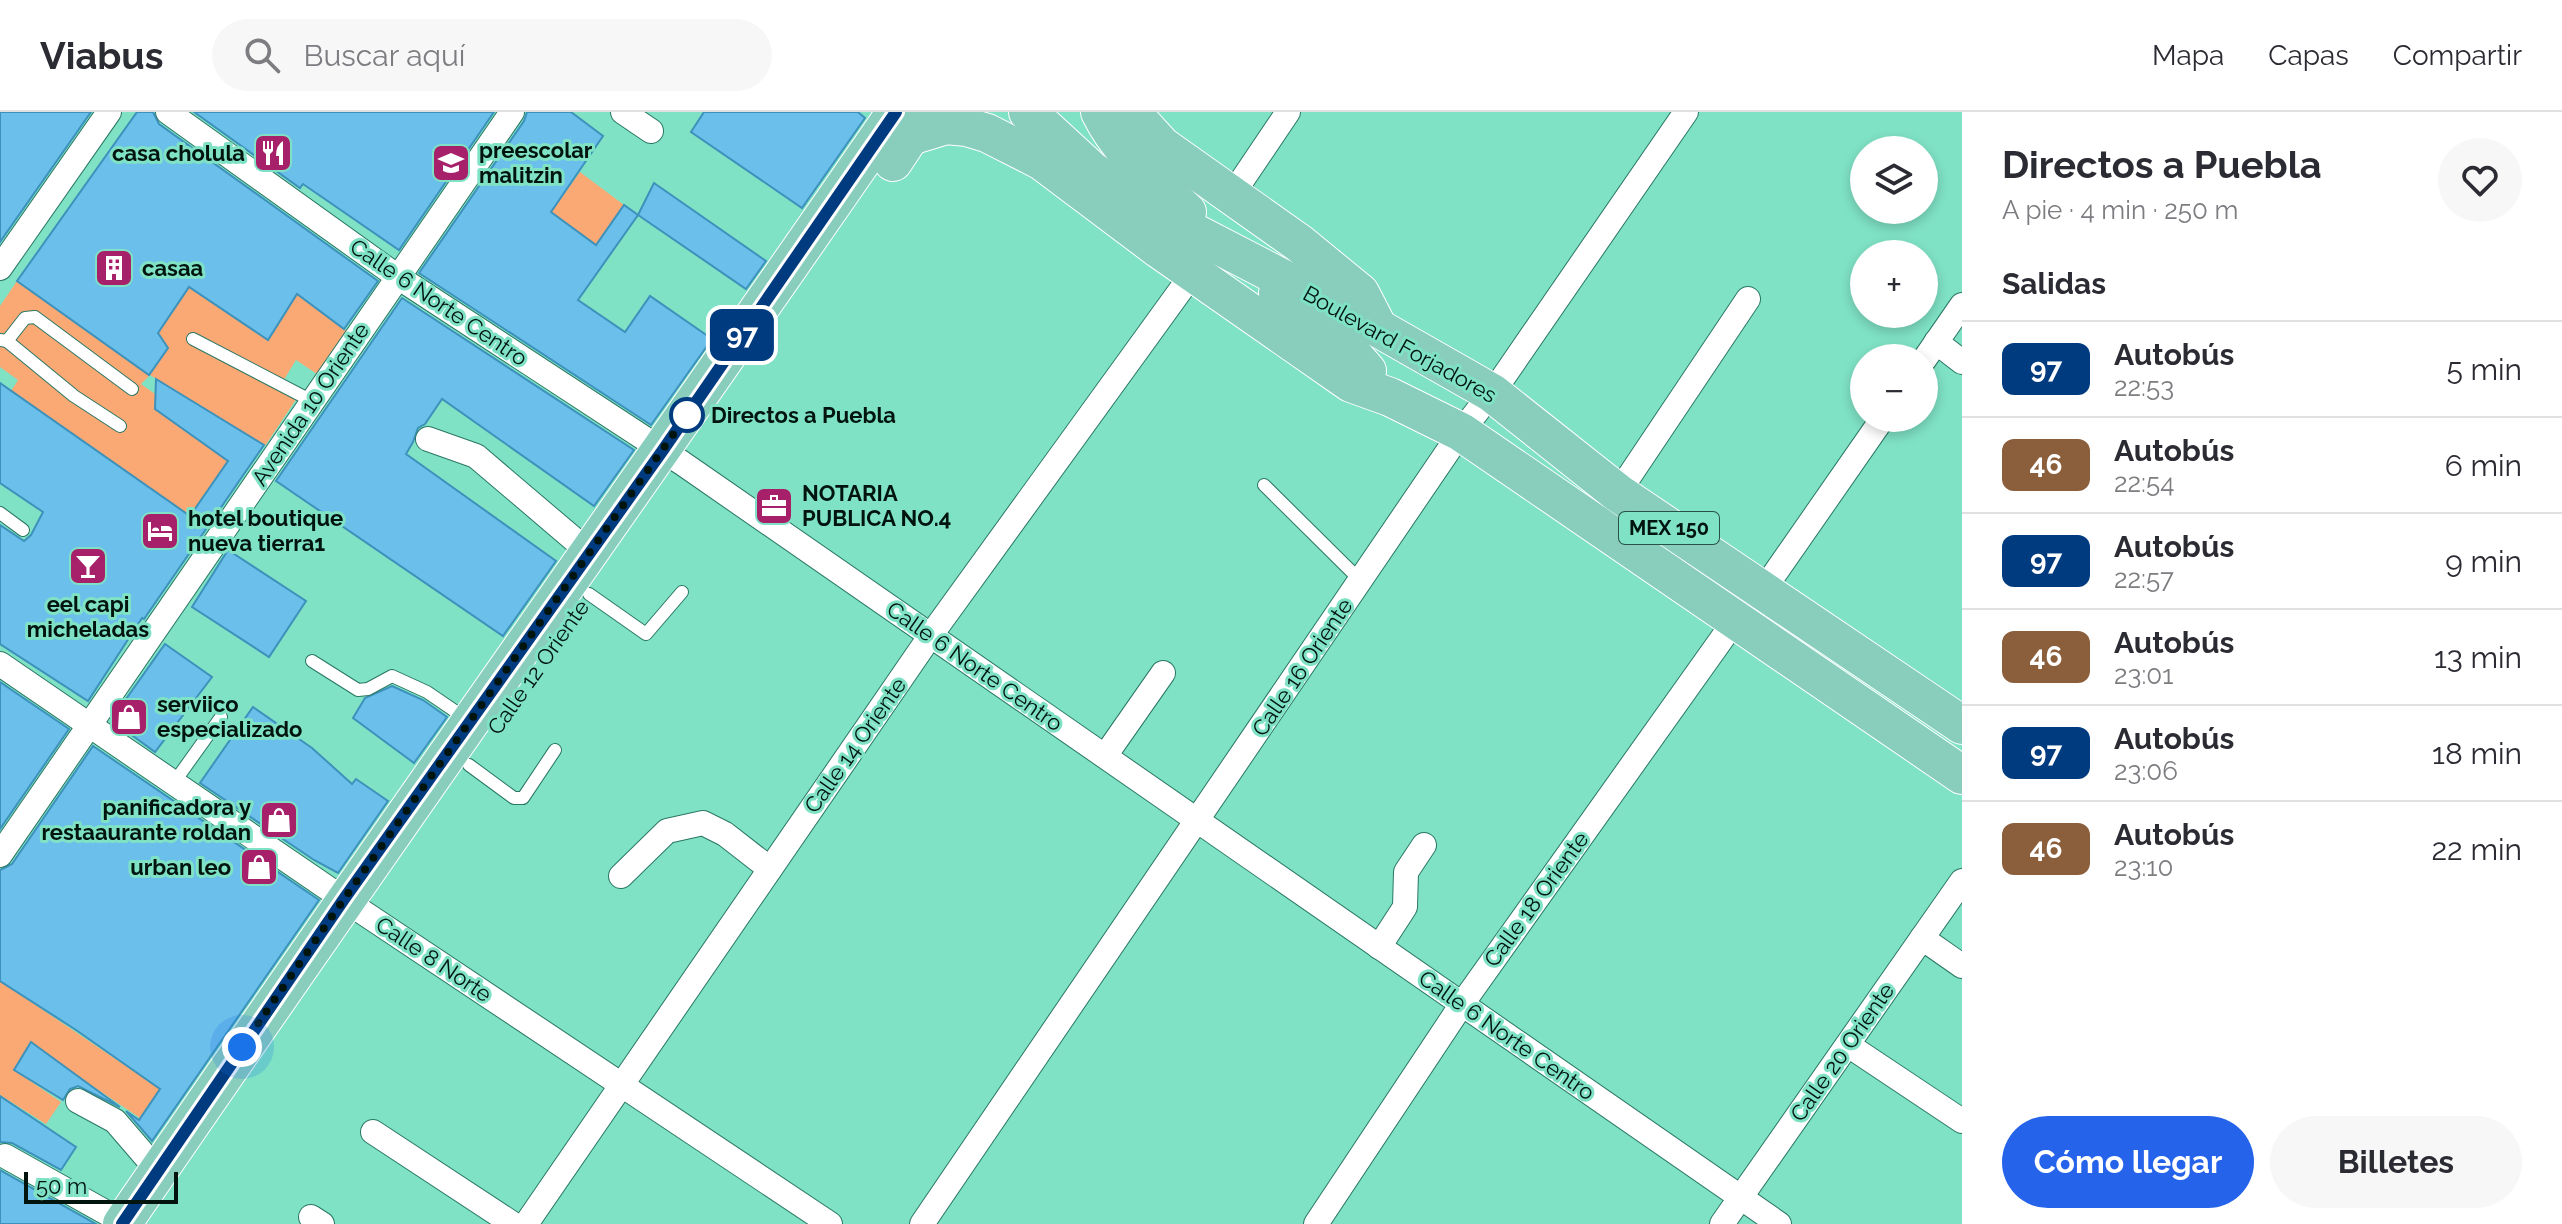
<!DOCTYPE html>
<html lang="es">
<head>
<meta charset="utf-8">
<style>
	body { margin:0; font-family:Raleway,sans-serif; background:#f7f7f7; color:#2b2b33; height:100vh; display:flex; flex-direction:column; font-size:30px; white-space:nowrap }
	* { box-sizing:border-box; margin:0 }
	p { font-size:26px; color:#7c7c81 }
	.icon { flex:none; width:44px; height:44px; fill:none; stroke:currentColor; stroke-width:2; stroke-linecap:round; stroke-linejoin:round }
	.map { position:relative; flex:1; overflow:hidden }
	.side { display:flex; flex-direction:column; background:#fff; width:600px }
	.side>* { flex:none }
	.badge { padding:0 16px; border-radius:12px; font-size:28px; line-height:52px }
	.tools { position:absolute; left:1850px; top:24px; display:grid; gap:16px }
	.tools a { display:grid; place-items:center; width:88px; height:88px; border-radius:50%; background:#fff; box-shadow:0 4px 12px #0003; font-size:40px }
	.scale { position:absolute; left:24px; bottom:20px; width:154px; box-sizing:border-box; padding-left:8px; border:4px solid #01140e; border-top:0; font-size:22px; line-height:28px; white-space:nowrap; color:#01140e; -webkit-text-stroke:6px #7fe2c5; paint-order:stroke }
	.you { position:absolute; width:40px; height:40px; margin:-20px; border:6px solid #fff; border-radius:50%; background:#1a73e8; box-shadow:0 0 0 12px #1a73e833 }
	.map>.badge { position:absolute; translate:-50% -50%; box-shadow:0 0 0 4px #fff }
	h2 { padding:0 40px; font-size:30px; line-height:72px }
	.round { display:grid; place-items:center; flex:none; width:84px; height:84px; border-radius:42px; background:#f7f7f7 }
	.head { display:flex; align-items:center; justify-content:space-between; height:136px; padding:0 40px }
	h1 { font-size:38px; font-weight:700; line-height:60px }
	.action { display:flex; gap:16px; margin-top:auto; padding:16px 40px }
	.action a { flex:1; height:92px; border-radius:48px; background:#2563eb; color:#fff; font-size:32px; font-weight:700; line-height:92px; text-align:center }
	.action a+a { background:#f7f7f7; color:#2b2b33 }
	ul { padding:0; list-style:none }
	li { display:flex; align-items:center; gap:24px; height:96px; padding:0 40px; border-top:2px solid #e1e1e2 }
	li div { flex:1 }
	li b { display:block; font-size:30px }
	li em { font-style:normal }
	li .badge { min-width:88px; font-weight:700; text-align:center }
	header { display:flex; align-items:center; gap:48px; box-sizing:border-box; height:112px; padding:0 40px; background:#fff; border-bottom:2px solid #e1e1e2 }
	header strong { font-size:38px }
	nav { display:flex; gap:44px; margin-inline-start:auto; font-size:28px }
	.search { width:560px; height:72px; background:#f7f7f7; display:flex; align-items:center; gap:20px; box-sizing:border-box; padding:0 28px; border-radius:44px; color:#7c7c81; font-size:30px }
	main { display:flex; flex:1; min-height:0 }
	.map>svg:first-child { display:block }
</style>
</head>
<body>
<header>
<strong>Viabus</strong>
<div class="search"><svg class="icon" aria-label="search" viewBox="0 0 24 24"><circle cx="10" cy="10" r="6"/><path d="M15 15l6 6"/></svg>Buscar aquí</div>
<nav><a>Mapa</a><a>Capas</a><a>Compartir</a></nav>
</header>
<main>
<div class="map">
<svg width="1962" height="1112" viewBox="0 0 1962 1112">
	<rect width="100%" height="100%" fill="#7fe2c5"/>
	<g fill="#faa975">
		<path d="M580,60L624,93L566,175L551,100Z"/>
		<path d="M17,169L149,263L168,236L158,221L189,174L268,228L297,182L347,219L317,262L296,248L282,271L299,283L265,334L150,263L141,272L155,282V297L228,349L190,404L11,279L18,268L0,255V194Z"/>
		<path d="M0,869L160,977L140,1006L30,932L14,958L61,990L46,1012L0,983Z"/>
	</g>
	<g fill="#6bbfeb" stroke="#3c92bb" stroke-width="2">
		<path d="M0,0H91L0,130Z"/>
		<path d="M137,0H153L159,12L378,169L344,217L297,182L268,228L189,175L158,221L168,236L149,263L17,169Z"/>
		<path d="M194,0H494L399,138L303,72L300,76Z"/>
		<path d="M527,0H571L603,24L551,100L596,133L624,93L638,103L578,188L625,220L650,184L712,227L651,313L419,161L524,9Z"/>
		<path d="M704,0H858L865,6L802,96L691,20Z"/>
		<path d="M654,71L766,149L746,177L638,103Z"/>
		<path d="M402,186L634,338L594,394L442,287L425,312L418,316L413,330L406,342L556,449L503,524L276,369Z"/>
		<path d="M156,267L264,333L144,507L142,506L88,589L0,532V413L24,429L31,423L43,400L0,371V271L190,404L228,349L155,297Z"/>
		<path d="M228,438L306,489L269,545L192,495Z"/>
		<path d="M165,532L212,565L155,640L114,610V604Z"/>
		<path d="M0,570L69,617L0,717Z"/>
		<path d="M392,574L423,588L447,605L414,651L353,606L365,586Z"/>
		<path d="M253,595L312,636L352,672L356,667L388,689L338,761L314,748L200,671Z"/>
		<path d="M93,634L319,788L152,1029L126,999L139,1008L160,977L76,918L0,869V758L12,752Z"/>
		<path d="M31,930L120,995L78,974L70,977L63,988L14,958Z"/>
		<path d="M0,984L76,1035L61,1058L12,1031L0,1030Z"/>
		<path d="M0,1058L96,1112H0Z"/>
	</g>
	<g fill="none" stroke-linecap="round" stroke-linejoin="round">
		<g stroke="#2a7764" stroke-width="14">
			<g id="service">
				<path d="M193,227L312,289"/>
				<path d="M0,228L7,229L74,284L120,314"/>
				<path d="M7,229L25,206L35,205L132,277"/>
				<path d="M1264,373L1360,468"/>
				<path d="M0,401L23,418"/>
				<path d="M589,482L646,522L682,480"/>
				<path d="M312,549L358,578L368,577L392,564L427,580L468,608"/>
				<path d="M469,653L514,686H523L555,638"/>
				<path d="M173,672L221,605"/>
			</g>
		</g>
		<g stroke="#2a7764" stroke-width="26">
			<g id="minor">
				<path d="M168,0L398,165L682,351L1779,1112"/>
				<path d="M623,0L651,19"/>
				<path d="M1232,83L1288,0"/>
				<path d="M0,156L109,0"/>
				<path d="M1936,230L1962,250"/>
				<path d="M1924,248L1962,193"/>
				<path d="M428,327L476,344L590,441"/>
				<path d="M1618,381L1748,187"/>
				<path d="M1762,480L1883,306"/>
				<path d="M0,552L364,801L830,1112"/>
				<path d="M1105,644L1163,561"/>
				<path d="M0,743L512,0"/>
				<path d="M621,764L667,719L703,711L725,722L770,757"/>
				<path d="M1922,826L1962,854"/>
				<path d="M1379,835L1405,795L1406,760L1424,733"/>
				<path d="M1848,933L1962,1009"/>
				<path d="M78,989L115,1009L158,1059"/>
				<path d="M373,1020L513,1112"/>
				<path d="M5,1044L123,1110"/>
				<path d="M311,1105L322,1112"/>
				<path d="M526,1112L931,523L1193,161"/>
				<path d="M922,1112L1461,320L1500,270L1686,0"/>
				<path d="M1316,1112L1462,892L1736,507"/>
				<path d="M1722,1112L1962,769"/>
			</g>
		</g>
		<g stroke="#fff" stroke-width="40">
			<g id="primary">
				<path d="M1028,0L1092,59L1164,105L1378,216L1492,281L1618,381L1962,613"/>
				<path d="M1100,0C1120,41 1155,69 1187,100"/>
				<path d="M1131,0L1162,34L1299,131L1360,181L1375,210"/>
				<path d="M910,24L946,13L967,15L987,21L1042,49L1159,137L1351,271L1390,285L1461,320L1962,663"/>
				<path d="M893,50L926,0"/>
				<path d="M1278,181L1352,242L1367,259"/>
				<path d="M122,1112C377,739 639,372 896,0"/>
			</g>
		</g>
		<use href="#service" stroke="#fff" stroke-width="12"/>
		<use href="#minor" stroke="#fff" stroke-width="24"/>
		<use href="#primary" stroke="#89cdbc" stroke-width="38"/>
	</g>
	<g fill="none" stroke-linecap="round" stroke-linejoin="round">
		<g stroke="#fff" stroke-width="18">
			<path id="line" d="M122,1112L344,787L663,338L896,0"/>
		</g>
		<use href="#line" stroke="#003b80" stroke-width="12"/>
		<path stroke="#01140e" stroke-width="8" stroke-dasharray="0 14.4" d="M242,935L344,787L687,303"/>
	</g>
	<defs>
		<g id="restaurant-square" transform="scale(2)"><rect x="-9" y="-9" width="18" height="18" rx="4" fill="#a7216a" stroke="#7fe2c5"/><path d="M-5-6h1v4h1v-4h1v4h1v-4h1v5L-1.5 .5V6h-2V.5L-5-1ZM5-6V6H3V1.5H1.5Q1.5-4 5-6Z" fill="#fff"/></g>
		<g id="school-square" transform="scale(2)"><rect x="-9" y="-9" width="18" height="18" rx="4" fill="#a7216a" stroke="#7fe2c5"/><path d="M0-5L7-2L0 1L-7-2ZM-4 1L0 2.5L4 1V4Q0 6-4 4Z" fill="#fff"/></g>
		<g id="building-square" transform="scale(2)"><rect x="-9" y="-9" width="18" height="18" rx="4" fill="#a7216a" stroke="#7fe2c5"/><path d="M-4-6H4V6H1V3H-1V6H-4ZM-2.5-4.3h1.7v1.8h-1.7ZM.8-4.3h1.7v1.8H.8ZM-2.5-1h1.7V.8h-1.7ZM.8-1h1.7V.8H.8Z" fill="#fff"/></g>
		<g id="office-square" transform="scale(2)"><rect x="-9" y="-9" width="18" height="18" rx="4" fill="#a7216a" stroke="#7fe2c5"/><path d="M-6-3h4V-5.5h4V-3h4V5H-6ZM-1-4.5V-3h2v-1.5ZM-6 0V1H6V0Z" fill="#fff"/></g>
		<g id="hotel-square" transform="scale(2)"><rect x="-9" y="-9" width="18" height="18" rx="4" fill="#a7216a" stroke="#7fe2c5"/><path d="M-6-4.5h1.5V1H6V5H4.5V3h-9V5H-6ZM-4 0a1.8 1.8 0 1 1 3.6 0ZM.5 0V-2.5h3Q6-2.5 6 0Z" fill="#fff"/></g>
		<g id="bar-square" transform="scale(2)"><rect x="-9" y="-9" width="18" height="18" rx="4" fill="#a7216a" stroke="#7fe2c5"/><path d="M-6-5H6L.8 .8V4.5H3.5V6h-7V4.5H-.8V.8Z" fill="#fff"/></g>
		<g id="shop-square" transform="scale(2)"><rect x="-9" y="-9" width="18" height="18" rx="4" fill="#a7216a" stroke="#7fe2c5"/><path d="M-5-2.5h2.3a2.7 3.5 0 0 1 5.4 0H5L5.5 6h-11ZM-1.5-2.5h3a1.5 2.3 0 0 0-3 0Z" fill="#fff"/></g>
	</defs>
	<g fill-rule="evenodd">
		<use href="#restaurant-square" x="273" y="41"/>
		<use href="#school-square" x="451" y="51"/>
		<use href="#building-square" x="114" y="156"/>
		<use href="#office-square" x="774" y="394"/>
		<use href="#hotel-square" x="160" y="419"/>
		<use href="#bar-square" x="88" y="454"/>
		<use href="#shop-square" x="129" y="605"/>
		<use href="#shop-square" x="279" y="708"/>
		<use href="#shop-square" x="259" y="755"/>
	</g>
	<circle fill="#fff" stroke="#003b80" stroke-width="4" cx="687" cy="303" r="16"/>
	<g text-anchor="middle" stroke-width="6" stroke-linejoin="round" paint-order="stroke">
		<rect fill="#7fe2c5" stroke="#275245" stroke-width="2" x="1619" y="400" width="100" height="32" rx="6"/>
		<g font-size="20" font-weight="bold" fill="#01140e">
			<text x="1669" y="423">MEX 150</text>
		</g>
		<g font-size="22" font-weight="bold" fill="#01140e" stroke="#7fe2c5" text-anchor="start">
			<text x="479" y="46">preescolar<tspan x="479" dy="25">malitzin</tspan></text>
			<text x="245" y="49" text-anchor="end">casa cholula</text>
			<text x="142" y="164">casaa</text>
			<text x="802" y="389">NOTARIA<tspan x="802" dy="25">PUBLICA NO.4</tspan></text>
			<text x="188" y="414">hotel boutique<tspan x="188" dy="25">nueva tierra1</tspan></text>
			<text x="88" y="500" text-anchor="middle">eel capi<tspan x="88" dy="25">micheladas</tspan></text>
			<text x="157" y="600">serviico<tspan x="157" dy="25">especializado</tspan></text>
			<text x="251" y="703" text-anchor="end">panificadora y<tspan x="251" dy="25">restaaurante roldan</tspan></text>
			<text x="231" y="763" text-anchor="end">urban leo</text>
		</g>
		<g font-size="22" fill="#01140e" stroke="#7fe2c5">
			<text transform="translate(439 190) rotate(34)" y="8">Calle 6 Norte Centro</text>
			<text transform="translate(1400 232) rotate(29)" y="8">Boulevard Forjadores</text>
			<text transform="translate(310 292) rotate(-56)" y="8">Avenida 10 Oriente</text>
			<text transform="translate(975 554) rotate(35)" y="8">Calle 6 Norte Centro</text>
			<text transform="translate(538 555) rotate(-55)" y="8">Calle 12 Oriente</text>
			<text transform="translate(1302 555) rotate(-56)" y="8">Calle 16 Oriente</text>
			<text transform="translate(855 633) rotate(-55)" y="8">Calle 14 Oriente</text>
			<text transform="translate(1536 787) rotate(-54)" y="8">Calle 18 Oriente</text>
			<text transform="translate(434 847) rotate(34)" y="8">Calle 8 Norte</text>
			<text transform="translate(1507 923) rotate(35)" y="8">Calle 6 Norte Centro</text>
			<text transform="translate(1842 940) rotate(-55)" y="8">Calle 20 Oriente</text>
		</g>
		<g font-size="22" font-weight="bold" fill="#01140e" stroke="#7fe2c5" text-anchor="start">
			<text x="711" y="311">Directos a Puebla</text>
		</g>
	</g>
</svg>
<div class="tools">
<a><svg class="icon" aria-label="layers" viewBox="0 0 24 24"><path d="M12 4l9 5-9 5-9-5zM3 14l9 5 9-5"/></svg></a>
<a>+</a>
<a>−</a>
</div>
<div class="scale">50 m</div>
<div class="you" style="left:242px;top:935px"></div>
<b class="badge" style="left:742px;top:223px;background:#003b80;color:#fff">97</b>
</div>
<section class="side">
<div class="head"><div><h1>Directos a Puebla</h1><p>A pie · 4 min · 250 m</p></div><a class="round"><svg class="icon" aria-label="heart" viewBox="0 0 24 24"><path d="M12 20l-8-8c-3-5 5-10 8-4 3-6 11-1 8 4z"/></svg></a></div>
<h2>Salidas</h2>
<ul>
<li><span class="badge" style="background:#003b80;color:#fff">97</span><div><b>Autobús</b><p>22:53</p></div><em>5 min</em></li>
<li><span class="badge" style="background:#8b5e3c;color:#fff">46</span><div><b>Autobús</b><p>22:54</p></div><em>6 min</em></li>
<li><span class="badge" style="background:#003b80;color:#fff">97</span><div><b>Autobús</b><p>22:57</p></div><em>9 min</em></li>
<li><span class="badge" style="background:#8b5e3c;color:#fff">46</span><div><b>Autobús</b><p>23:01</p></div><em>13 min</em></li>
<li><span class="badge" style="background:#003b80;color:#fff">97</span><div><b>Autobús</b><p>23:06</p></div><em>18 min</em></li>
<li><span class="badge" style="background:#8b5e3c;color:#fff">46</span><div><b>Autobús</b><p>23:10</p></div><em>22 min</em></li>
</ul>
<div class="action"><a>Cómo llegar</a><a>Billetes</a></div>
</section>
</main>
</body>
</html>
